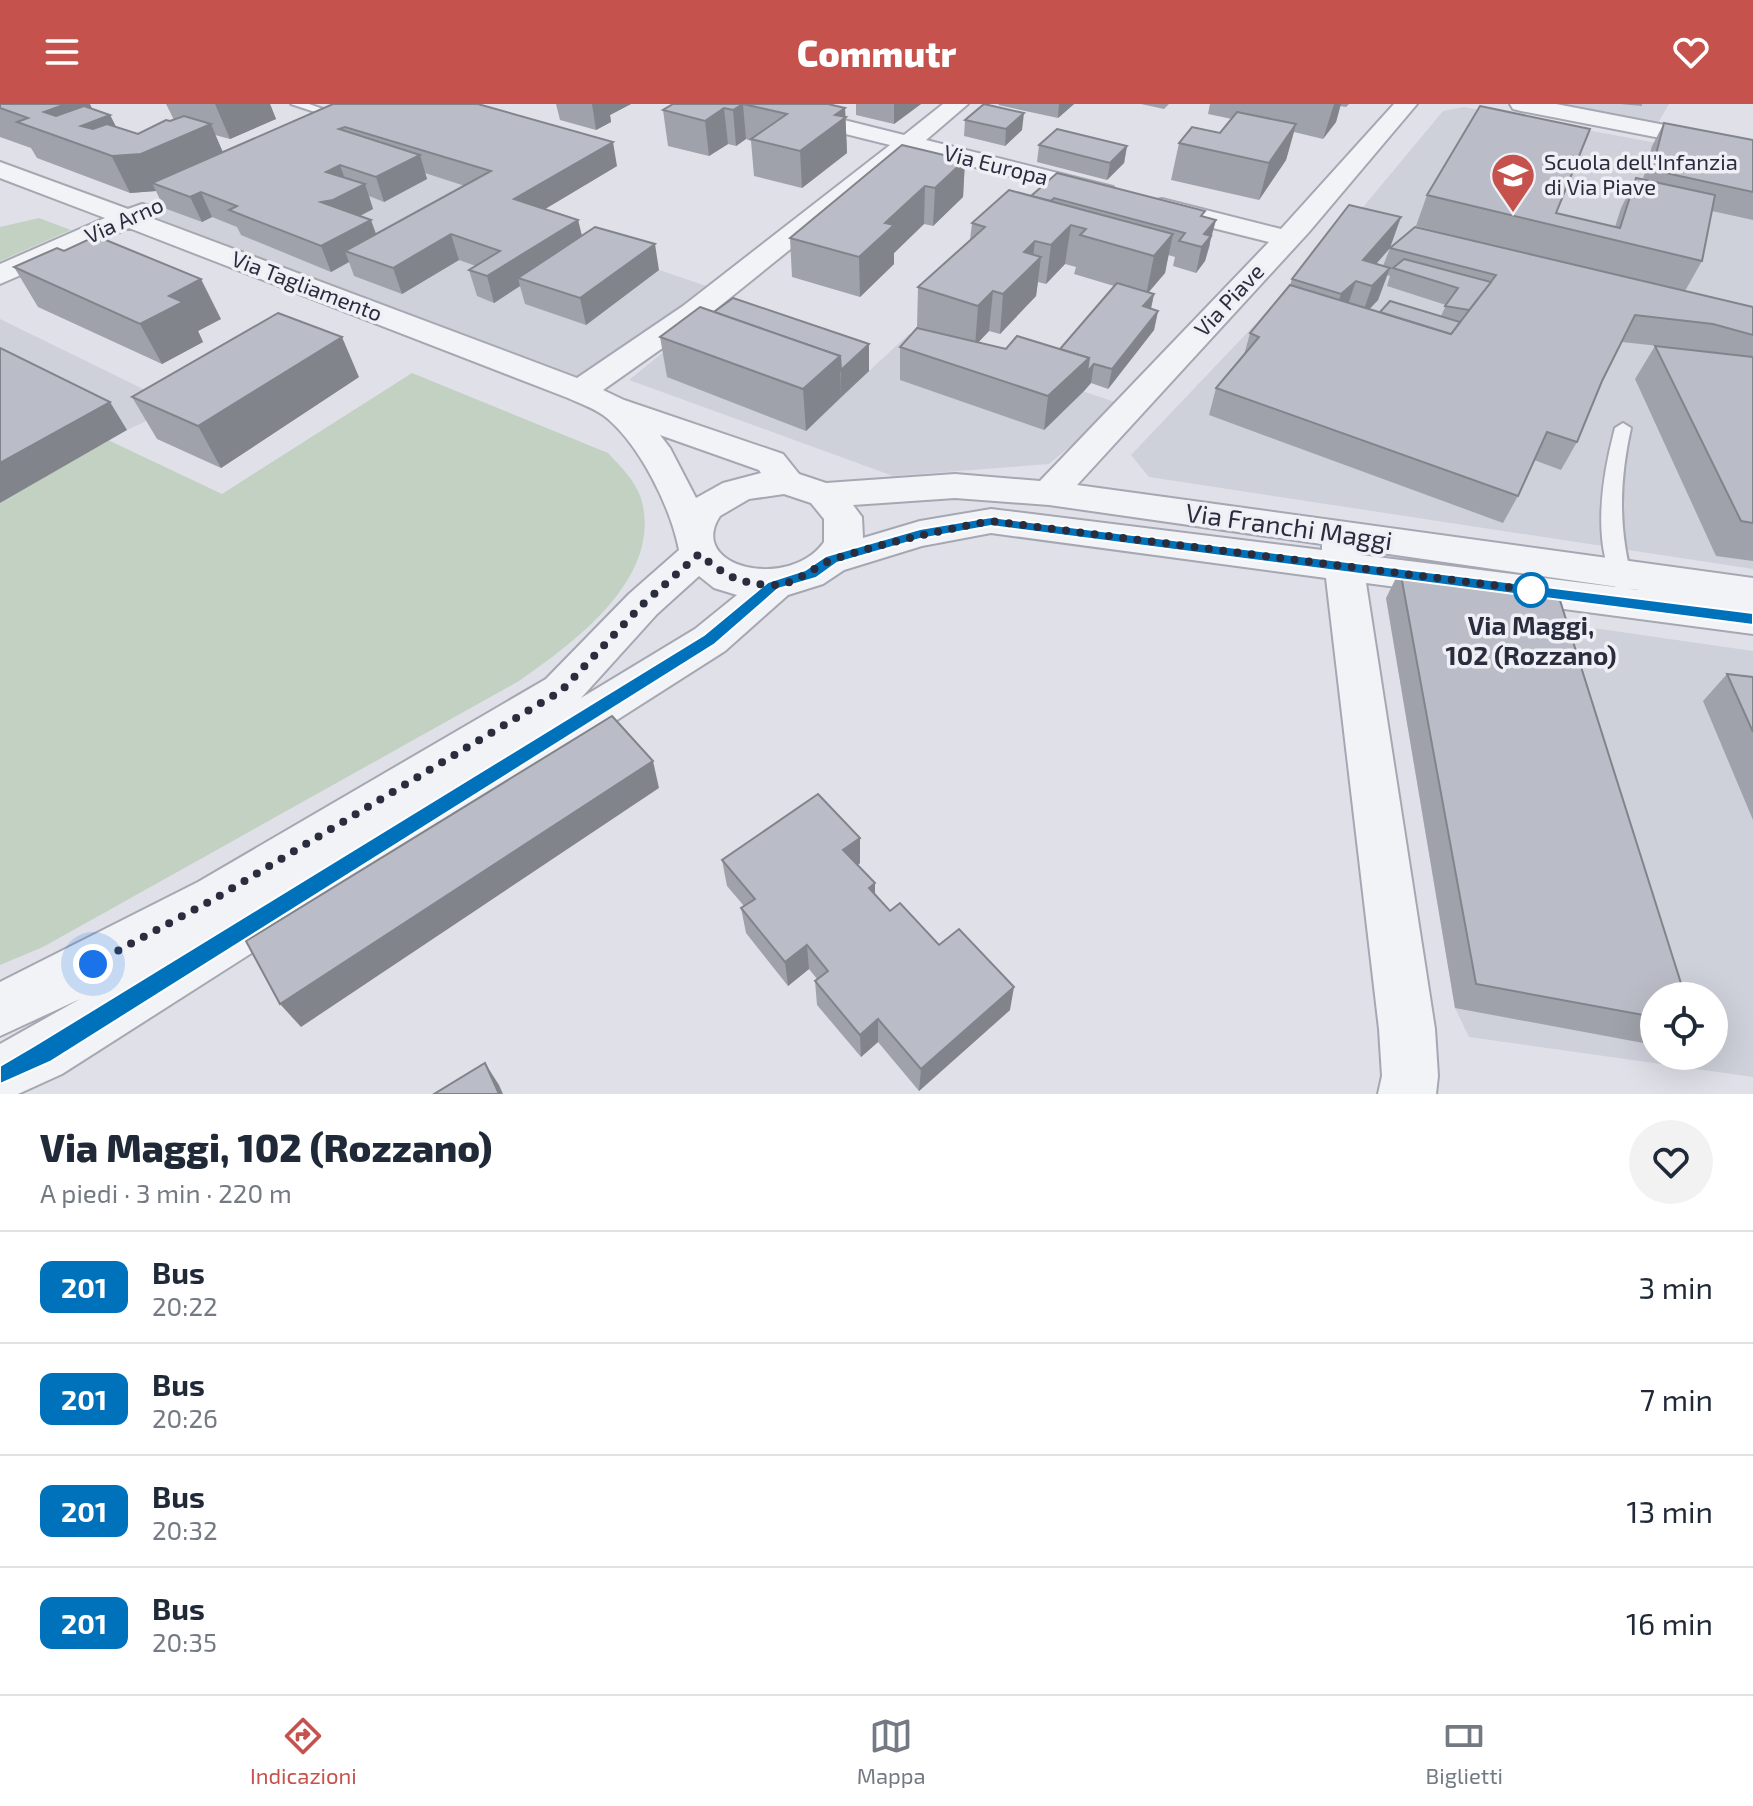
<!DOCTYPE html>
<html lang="it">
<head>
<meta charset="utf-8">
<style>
	body { margin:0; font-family:"Exo 2",sans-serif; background:#f2f2f3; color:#1f2937; height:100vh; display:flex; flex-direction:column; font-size:30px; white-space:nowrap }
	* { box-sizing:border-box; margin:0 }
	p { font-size:26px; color:#747a83 }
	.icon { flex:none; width:44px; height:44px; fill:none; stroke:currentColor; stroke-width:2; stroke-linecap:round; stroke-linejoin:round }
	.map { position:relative; height:990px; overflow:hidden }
	.drawer { display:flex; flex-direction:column; background:#fff; flex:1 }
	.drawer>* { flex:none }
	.badge { padding:0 16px; border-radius:12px; font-size:28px; line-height:52px }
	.fabs { position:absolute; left:1640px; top:878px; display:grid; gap:16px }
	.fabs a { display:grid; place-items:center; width:88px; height:88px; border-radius:50%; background:#fff; box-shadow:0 8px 32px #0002; font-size:40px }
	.you { position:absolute; width:40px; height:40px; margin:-20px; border:6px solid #fff; border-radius:50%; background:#1a73e8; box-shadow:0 0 0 12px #1a73e833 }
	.map>.badge { position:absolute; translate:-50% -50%; box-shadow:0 0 0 4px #fff }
	.round { display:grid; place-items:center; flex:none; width:84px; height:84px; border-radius:42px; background:#f2f2f3 }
	.headline { display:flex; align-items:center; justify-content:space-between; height:136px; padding:0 40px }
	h1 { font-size:38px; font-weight:800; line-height:60px }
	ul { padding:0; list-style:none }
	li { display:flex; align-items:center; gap:24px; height:112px; padding:0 40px; border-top:2px solid #e0e1e3 }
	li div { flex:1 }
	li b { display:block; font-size:30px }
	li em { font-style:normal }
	li .badge { min-width:88px; font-weight:700; text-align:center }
	header { display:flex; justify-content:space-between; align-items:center; height:104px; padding:0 40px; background:#c5524c; color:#fff; font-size:36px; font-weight:800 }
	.menu { display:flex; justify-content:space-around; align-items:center; height:112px; border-top:2px solid #e0e1e3; background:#fff; font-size:22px; color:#747a83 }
	.menu a { display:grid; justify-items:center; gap:4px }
	.menu .active { color:#c5524c }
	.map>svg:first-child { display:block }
</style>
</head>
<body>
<header><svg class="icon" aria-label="menu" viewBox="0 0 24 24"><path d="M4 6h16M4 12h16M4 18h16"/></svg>Commutr<svg class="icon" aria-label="heart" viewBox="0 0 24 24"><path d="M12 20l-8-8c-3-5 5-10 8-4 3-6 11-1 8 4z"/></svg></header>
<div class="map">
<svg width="1753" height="990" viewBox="0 0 1753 990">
	<rect width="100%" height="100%" fill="#e0e1e8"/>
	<g fill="#ced0da" fill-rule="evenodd">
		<path d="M379,0L521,119L721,187L580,287L130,113Z"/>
		<path d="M1553,0H1669L1658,19Z"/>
		<path d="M1464,3L1753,57V465L1149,373L1131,351L1339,132L1443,7Z"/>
		<path d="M708,212L869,267L909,230L1121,300L1049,360L893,372L629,276Z"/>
		<path d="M0,215L178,302L127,326L0,399Z"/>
		<path d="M1386,494L1753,547V973L1469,933L1455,904ZM1654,892H1714V952H1654Z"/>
	</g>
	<g fill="#c2d1c1">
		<path d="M39,114L71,126L0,157V123Z"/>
		<path d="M412,269L608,349C620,362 635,376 641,394C664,473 575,538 519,577L43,843L0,861V399L108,336L222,390Z"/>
	</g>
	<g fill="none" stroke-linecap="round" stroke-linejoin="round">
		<g stroke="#a5a7b2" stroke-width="4">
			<g id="lane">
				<path d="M291,0H309L348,14L342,17Z"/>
				<path d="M1623,319L1631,324C1619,378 1618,428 1634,481L1624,488L1617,486C1591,439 1602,373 1615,324Z"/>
			</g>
		</g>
		<g stroke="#a5a7b2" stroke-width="4">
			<g id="street">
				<path d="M742,0H780L904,31L943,0H968L926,36L1113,83L1117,88L1113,93L1104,96L912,47L705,214L603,286L624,296L783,350L799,370L826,379L955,370L1040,377L1269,138L1153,109L1149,103L1153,97L1162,95L1281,125L1394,0H1417L1309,128L1077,381L1753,474V530L1366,479L1435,925L1438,972L1436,990H1378L1382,972L1379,925L1326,474L991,429L922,442L844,466L823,480L788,491L725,547L62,970L18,990H0V940L80,895L0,932V878L198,778L546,575L629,490L679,446C671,404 639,338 603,311C593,304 579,299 568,294L129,124L0,180V160L105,114L0,74V58L128,105L142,100L151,102L155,108L151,114L577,274L683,202L890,41L745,5ZM660,331L759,366L761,369L723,379L696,394L670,344ZM784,390L811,399L824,415V438C790,487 686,464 720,412L749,395ZM955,394L1049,401L1322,440V446L991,405L920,417L863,434L862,413L853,401ZM1361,446L1639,486L1361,451ZM699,472L714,484L737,491L695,525L581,594L657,510Z"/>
				<path d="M1510,0H1556L1753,38V52L1521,7L1513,5Z"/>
			</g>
		</g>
		<use href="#lane" fill="#f2f3f6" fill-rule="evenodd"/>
		<use href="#street" fill="#f2f3f6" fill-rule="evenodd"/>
	</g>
	<g fill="#a0a2ab" fill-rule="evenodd">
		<path d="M0,0L92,4L110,11L116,23L138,30L174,16L166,0H270L276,15L230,35L215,31L223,48L333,0L617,62L545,105L578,116L582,132L659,166L586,221L525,200L520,182L494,199L477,192L469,166L476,162L459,156L402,190L354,172L349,158L331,168L241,131L237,123L212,113L202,118L164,104L156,87L130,89L37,54L31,44L0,33ZM425,69L465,82L376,130L360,112L373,105L369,92L384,98L427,75Z"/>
		<path d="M556,0H631L610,11L611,18L596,26L560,16Z"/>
		<path d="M673,0H828L845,4L847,49L802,84L754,72L751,37L746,35L736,42L728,40L709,52L668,42L663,6Z"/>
		<path d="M856,0H921L894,20L856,11Z"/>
		<path d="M999,0H1074L1058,14L998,1Z"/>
		<path d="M1141,0H1169L1164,5Z"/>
		<path d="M1210,0H1349L1346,3L1340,2L1336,18L1323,35L1294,28L1286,56L1259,96L1171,76L1179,39L1220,29L1232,15L1208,10Z"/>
		<path d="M1620,0H1642V2Z"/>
		<path d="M965,16L1022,26L1005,42L964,32Z"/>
		<path d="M1664,19L1753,36V116L1712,107L1702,157L1685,187L1753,203V457L1716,452L1635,275L1655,242L1686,245L1622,238L1602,277L1577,338L1561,366L1534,356L1518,392L1503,419L1209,311L1216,284L1244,251L1250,229L1290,181L1292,175L1390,144L1376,160L1383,162L1390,144L1519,148L1416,122L1427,91L1556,109L1615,123L1621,104L1636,74L1643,75L1652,42ZM1387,171L1390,172L1387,182L1446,201L1441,212L1380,208L1369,205L1378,196Z"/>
		<path d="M1039,41L1127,42L1124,59L1107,76L1037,58Z"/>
		<path d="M965,56L963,93L933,122L924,120L894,149V160L860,193L792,173L790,134Z"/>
		<path d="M1057,69L1204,113L1210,141L1205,157L1196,169L1173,162L1175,153L1168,151L1165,169L1149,188L1154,190L1151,205L1158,207L1154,226L1108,285L1091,279L1084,287L1044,326L900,276V243L917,223L918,183L970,136L972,119L1031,92ZM1065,160L1076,163L1074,170L1114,182L1060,245H1006L978,238L989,227L1000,230L1036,192L1038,178L1046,180Z"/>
		<path d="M64,147L221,215L198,227L203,238L162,260L38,203L14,163Z"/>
		<path d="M660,233L869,267L806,327L667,273Z"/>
		<path d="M359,273L221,364L157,335L132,293Z"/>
		<path d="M1400,466L1654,892V941L1455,904L1386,494Z"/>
		<path d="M1727,570L1753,573V716L1703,597Z"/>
		<path d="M722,756L860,759L858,761L875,779V790L890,807L939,841L1010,906L919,987L878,938L861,953L817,901L815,877L817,875L809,865L788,882L746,829L741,804L744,802L727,782Z"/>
	</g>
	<g fill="#82848b">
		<path d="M66,0H90L97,15L110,11L128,46L211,20L226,56L152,79L156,87L130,89L112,53L44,8Z"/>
		<path d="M215,0H270L276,15L230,35Z"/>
		<path d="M592,0H631L610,11L611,18L596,26Z"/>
		<path d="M743,0L746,35L736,42L733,6Z"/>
		<path d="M894,0H921L894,20Z"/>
		<path d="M1059,0H1074L1058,14Z"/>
		<path d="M1334,0H1341L1336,18L1323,35Z"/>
		<path d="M724,4L728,40L709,52L705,17Z"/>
		<path d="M845,4L847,49L802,84L800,47L835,11Z"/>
		<path d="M1024,9L1022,26L1005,42L1006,25Z"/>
		<path d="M1296,20L1286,56L1259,96L1269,59Z"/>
		<path d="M613,38L617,62L520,120L514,95Z"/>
		<path d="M1127,42L1124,59L1107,76L1110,59Z"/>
		<path d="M420,51L427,75L384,98L376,73Z"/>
		<path d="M965,56L963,93L933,122L935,84Z"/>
		<path d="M340,61L349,86L326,68Z"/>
		<path d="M365,80L373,105L342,121L321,98Z"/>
		<path d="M925,82L924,120L894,149V160L860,193L859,153L885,119Z"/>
		<path d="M201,88L212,113L202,118L190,93Z"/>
		<path d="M1401,113L1390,144L1360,178L1356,177L1345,209L1330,222L1341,190L1363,156Z"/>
		<path d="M371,116L380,141L345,147L349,158L331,168L321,142Z"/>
		<path d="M578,116L584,141L518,174L520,182L494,199L487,172Z"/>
		<path d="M1216,116L1205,157L1196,169L1204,130Z"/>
		<path d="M1071,121L1065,160L1046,180L1051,141Z"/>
		<path d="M451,130L459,156L402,190L393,164Z"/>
		<path d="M1173,130L1165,169L1146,191L1154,152Z"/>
		<path d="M1035,137L1032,161L1041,153L1036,192L1000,230L1003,190L1024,148Z"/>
		<path d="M655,140L659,166L586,221L580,194Z"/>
		<path d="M1390,164L1378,196L1361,214L1372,182Z"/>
		<path d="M201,175L221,215L198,227L203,238L162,260L140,220L169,192Z"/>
		<path d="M993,187L989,227L975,242L978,202Z"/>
		<path d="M1154,190L1150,208L1143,202Z"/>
		<path d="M1158,207L1154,226L1108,285L1112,265Z"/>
		<path d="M342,233L359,273L221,364L198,322Z"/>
		<path d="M869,240V267L841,293V266Z"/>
		<path d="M840,252L841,293L806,327L803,285Z"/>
		<path d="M1089,254L1094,260L1091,279L1084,287L1044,326L1048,292Z"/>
		<path d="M110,298L127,326L0,399V359Z"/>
		<path d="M653,657L659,684L301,923L280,900Z"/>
		<path d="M860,734V759L844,771L843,746Z"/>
		<path d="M875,779V804L869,784Z"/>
		<path d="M807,841L809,865L788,882L785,858Z"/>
		<path d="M1014,883L1010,906L919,987L921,965Z"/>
		<path d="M878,915V938L861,953L860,931Z"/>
		<path d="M485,959L499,981L503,990H499Z"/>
	</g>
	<g fill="#babcc7" stroke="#82848b" stroke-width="2">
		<path d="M0,0H66L44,8L56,12L84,2L110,11L81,22L93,25L107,20L138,30L166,16L170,17L184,12L211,20L141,50L112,52L17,18L28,14L0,4Z"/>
		<path d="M333,0H478L613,38L514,95L578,116L487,172L469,166L500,147L451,130L393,164L345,147L491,67L345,23L339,25L420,51L376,73L340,61L326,68L365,80L333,96L321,98L371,116L321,142L229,106L237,102L201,88L190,93L152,79Z"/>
		<path d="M673,0H743L733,6L724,4L705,17L663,6Z"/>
		<path d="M743,0H828L845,4L835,11L846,13L800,47L751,35L787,10Z"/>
		<path d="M984,0L1024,9L1006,25L965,16Z"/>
		<path d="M1480,2L1590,25L1556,109L1620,124L1636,74L1715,91L1702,157L1427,91Z"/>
		<path d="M1237,8L1296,20L1269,59L1179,39L1192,23L1220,29Z"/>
		<path d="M1664,19L1753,36V88L1652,66Z"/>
		<path d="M1057,25L1127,42L1110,59L1039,41Z"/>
		<path d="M902,41L965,56L935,84L925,82L885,119L894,121L859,153L790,134Z"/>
		<path d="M1057,69L1205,107L1201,112L1216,116L1204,130L1211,132L1202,143L1179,137L1185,129L1054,94L1051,97L1031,92Z"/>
		<path d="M1009,86L1173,130L1154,152L1080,131L1086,125L1071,121L1051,141L1035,137L1024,148L1041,153L1003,190L993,187L978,202L918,183L985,123L972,119Z"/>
		<path d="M1349,101L1401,113L1363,156L1390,164L1372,182L1356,177L1341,190L1292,175Z"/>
		<path d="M595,123L655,140L580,194L518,174Z"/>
		<path d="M1415,123L1753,203V231L1713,220L1635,211L1602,277L1577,338L1547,328L1518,392L1216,284L1259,233L1250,229L1290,181L1451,230L1496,171L1390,144Z"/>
		<path d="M96,132L201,175L169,192L183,198L140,220L14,163L57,144L64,147Z"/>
		<path d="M1404,155L1491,178L1469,206L1445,202L1458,184L1393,164Z"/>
		<path d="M1117,179L1154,190L1143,202L1158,207L1112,265L1094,260L1087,268L1089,254L1060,245Z"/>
		<path d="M733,194L869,240L841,266L840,252L714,208Z"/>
		<path d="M1390,197L1460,218L1451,230L1380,208Z"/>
		<path d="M700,203L840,252L803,285L660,233Z"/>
		<path d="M278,209L342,233L198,322L132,293Z"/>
		<path d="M917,224L1006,245L1017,232L1089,254L1048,292L900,243Z"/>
		<path d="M1655,242L1753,253V419L1741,417Z"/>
		<path d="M0,244L110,298L0,359Z"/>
		<path d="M1400,466L1557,487L1685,892H1654V913L1476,880Z"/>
		<path d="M1727,570L1753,573V628Z"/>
		<path d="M612,612L653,657L280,900L246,837Z"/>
		<path d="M818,690L860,734L843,746L875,779L869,784L890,807L900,799L939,841L959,825L1014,883L921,965L878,915L860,931L815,877L828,867L807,841L785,858L741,804L755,795L722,756Z"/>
		<path d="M485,959L499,990H434Z"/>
	</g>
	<path fill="#0072bc" stroke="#fff" stroke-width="2" d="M991,413L1753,509V521L991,422L920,435L837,459L816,474L778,485L715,540L50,958L0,980V962L34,942L704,531L768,478L805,466L826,452L920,425Z"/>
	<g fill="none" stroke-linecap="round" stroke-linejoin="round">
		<path stroke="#292d3e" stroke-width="8" stroke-dasharray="0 14.4" d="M93,860L216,794L561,587L643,500L699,450C725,471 736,479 770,481C796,483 814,461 837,454C888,438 938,427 991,417L1531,486"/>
	</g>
	<defs>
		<g id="school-pin" transform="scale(2.3)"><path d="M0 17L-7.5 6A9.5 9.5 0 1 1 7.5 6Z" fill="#c5524c" stroke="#eff0f5"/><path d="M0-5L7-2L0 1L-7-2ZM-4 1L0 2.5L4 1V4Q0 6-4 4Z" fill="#fff"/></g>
	</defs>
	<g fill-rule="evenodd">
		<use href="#school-pin" x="1513" y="71"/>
	</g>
	<circle fill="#fff" stroke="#0072bc" stroke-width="4" cx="1531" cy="486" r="16"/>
	<g text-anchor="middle" stroke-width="7" stroke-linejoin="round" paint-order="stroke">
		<g font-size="22" fill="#292d3e" stroke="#eff0f5" text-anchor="start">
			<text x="1544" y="66">Scuola dell'Infanzia<tspan x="1544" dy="25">di Via Piave</tspan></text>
		</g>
		<g font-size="22" fill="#292d3e" stroke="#eff0f5">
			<text transform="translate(996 61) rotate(14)" y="8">Via Europa</text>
			<text transform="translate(124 116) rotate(-24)" y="8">Via Arno</text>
			<text transform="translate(307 182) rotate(21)" y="8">Via Tagliamento</text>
			<text transform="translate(1229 196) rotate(-47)" y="8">Via Piave</text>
		</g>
		<g font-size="26" fill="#292d3e" stroke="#eff0f5">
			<text transform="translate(1289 423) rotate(8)" y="9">Via Franchi Maggi</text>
		</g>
		<g font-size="26" font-weight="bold" fill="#292d3e" stroke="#eff0f5">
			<text x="1531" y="531">Via Maggi,<tspan x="1531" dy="30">102 (Rozzano)</tspan></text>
		</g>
	</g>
</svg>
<div class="fabs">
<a><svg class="icon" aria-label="locate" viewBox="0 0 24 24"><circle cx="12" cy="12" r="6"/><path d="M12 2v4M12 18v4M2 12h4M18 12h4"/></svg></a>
</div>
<div class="you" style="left:93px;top:860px"></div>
</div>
<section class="drawer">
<div class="headline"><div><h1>Via Maggi, 102 (Rozzano)</h1><p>A piedi · 3 min · 220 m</p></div><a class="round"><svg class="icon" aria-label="heart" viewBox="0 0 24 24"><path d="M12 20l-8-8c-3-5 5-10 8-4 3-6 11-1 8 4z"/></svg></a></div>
<ul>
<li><span class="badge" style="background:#0072bc;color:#fff">201</span><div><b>Bus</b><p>20:22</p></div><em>3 min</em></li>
<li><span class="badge" style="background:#0072bc;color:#fff">201</span><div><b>Bus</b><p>20:26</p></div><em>7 min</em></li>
<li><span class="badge" style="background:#0072bc;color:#fff">201</span><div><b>Bus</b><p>20:32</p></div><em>13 min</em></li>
<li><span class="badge" style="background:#0072bc;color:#fff">201</span><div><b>Bus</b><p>20:35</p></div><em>16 min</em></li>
</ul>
</section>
<nav class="menu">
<a class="active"><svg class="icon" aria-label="directions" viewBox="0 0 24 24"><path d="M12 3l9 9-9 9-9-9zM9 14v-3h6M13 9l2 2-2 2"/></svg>Indicazioni</a>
<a><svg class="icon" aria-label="map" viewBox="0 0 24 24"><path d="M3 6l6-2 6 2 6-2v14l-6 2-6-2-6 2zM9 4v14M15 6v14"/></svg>Mappa</a>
<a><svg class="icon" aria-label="tickets" viewBox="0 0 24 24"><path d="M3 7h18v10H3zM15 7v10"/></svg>Biglietti</a>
</nav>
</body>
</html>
